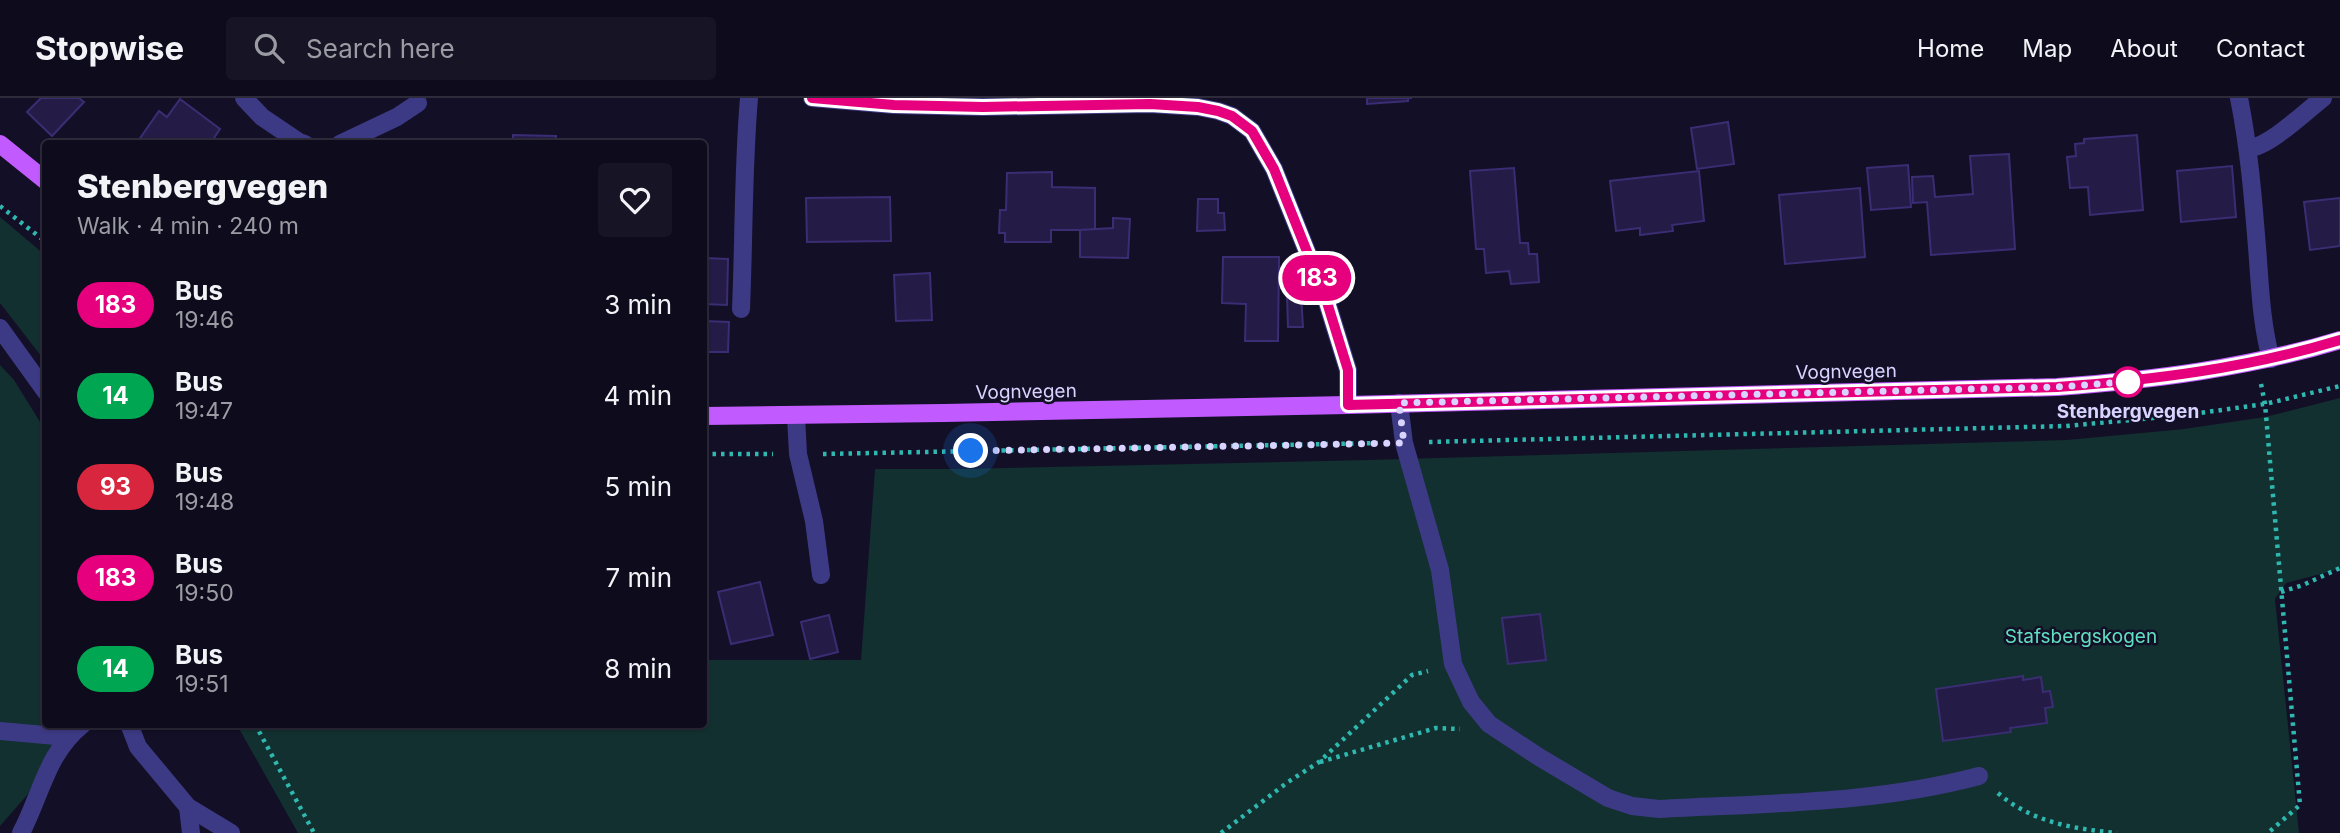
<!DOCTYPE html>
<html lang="en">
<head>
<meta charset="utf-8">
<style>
	body { margin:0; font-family:Inter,sans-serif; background:#171425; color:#f1f3f6; height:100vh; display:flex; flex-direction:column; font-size:26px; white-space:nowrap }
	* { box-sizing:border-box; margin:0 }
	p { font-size:23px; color:#9b9ba3 }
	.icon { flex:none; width:38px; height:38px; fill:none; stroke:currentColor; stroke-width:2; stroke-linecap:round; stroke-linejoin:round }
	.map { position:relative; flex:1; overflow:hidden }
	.panel { position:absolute; left:42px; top:42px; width:665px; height:588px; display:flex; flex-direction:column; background:#0e0b1c; border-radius:7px; box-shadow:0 2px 5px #0004,0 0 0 2px #2e2b3b }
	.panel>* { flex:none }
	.badge { padding:0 14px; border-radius:23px; font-size:24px; line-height:46px }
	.you { position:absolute; width:35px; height:35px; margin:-18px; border:5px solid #fff; border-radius:50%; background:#1a73e8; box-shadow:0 0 0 10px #1a73e833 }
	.map>.badge { position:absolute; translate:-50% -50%; box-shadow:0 0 0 4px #fff }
	.round { display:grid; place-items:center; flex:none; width:74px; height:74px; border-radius:7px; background:#171425 }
	.summary { display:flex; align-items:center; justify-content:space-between; height:119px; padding:0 35px }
	h1 { font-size:33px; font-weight:800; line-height:52px }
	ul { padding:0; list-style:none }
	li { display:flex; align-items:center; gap:21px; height:91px; padding:0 35px }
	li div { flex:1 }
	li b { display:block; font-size:26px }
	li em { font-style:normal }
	li .badge { min-width:77px; font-weight:700; text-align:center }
	header { display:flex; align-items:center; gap:42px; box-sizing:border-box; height:98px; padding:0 35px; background:#0e0b1c; border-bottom:2px solid #2e2b3b }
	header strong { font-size:33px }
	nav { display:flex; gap:38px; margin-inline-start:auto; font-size:24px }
	.search { width:490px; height:63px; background:#171425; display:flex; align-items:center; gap:18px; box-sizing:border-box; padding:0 24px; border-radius:7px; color:#9b9ba3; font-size:26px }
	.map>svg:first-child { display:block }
</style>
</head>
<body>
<header>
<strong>Stopwise</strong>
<div class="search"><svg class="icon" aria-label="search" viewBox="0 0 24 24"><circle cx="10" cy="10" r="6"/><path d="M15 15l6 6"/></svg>Search here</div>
<nav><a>Home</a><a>Map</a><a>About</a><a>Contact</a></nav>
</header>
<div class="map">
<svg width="2340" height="735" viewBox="0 0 2340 735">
	<rect width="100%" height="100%" fill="#130f26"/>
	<g fill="#12302f">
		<path d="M0,119L45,157V263L0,205Z"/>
		<path d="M0,267L14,282L45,332L46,626L71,627L52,652L28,696L0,728Z"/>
		<path d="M2340,300V471L2286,485L2275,501L2299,735H298L237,627L704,626V562H861L875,371H963L1368,362L2067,342L2184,331L2265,319Z"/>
	</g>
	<g fill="#241b47" stroke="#3b2d73" stroke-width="2">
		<path d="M41,0H79L84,4L52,38L27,14Z"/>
		<path d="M1367,0H1412H1408V3L1367,6Z"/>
		<path d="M180,1L220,31L210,46H136L159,13L167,19Z"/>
		<path d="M1728,24L1734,66L1697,71L1691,30Z"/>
		<path d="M513,37L556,38V46H513Z"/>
		<path d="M2137,37L2143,112L2090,117L2088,89L2070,90L2067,59L2076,58L2075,46L2084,45V41Z"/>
		<path d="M2009,56L2015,151L1931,157L1927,104L1913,105L1912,79L1933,78L1935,99L1973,96L1970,58Z"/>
		<path d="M1908,67L1911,109L1871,112L1867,70Z"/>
		<path d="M2232,68L2236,119L2181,124L2177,73Z"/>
		<path d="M1514,70L1520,145H1528L1529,156H1537L1539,184L1511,186L1509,173L1486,175L1484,151H1476L1470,73Z"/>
		<path d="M1699,73L1704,123L1672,127L1673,133L1640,137V130L1616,133L1610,83Z"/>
		<path d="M1052,74V89L1095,90V132H1051V144H1005V135H999L1000,112H1006L1007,75Z"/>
		<path d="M1860,90L1865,159L1785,166L1779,97Z"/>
		<path d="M890,99L891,143L807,144L806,100Z"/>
		<path d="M2340,100V148L2310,152L2304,104Z"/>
		<path d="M1198,101H1218V115H1224L1225,132L1197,133Z"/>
		<path d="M1113,120L1130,121L1128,160L1080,159V132L1113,130Z"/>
		<path d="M1223,159H1279L1278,243H1245L1246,206L1222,205Z"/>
		<path d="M704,160L728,161L727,207L704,206Z"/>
		<path d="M930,175L932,222L896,223L894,177Z"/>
		<path d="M1301,196L1303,229H1288L1287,197Z"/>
		<path d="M704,223L729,224L728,254H707V248H704Z"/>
		<path d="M760,484L773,537L731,546L718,494Z"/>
		<path d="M1540,516L1546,562L1508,566L1502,520Z"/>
		<path d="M829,517L838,554L810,561L801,524Z"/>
		<path d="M2023,578V582L2041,579L2043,594L2050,593L2053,609L2045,610L2047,625L2010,630L2011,634L1943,643L1936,591Z"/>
	</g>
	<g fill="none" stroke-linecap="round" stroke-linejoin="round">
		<g stroke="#2fb8b0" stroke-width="4.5" stroke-dasharray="3.5 5" stroke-linecap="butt">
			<path d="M0,108L46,144"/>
			<path d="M2261,286L2265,306L2300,707L2268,735"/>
			<path d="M1429,344L2066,328L2185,317L2265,306L2340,288"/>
			<path d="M704,356H773"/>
			<path d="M823,356L1378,345"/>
			<path d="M2281,494L2303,487L2340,470"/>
			<path d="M255,626L314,735"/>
			<path d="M1320,664L1436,630L1460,631"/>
			<path d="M1998,695C2031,724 2074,731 2117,735"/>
			<path d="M1221,735L1288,684L1319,664L1412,577L1428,573"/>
		</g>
		<g stroke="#3d3a85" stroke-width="18">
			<path d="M244,0L262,19L299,44L305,46"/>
			<path d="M812,0L894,7L983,9L1149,6L1198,9L1218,13L1232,18L1252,33L1274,71L1326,201L1348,272V307"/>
			<path d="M2239,0C2249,50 2253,99 2257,149C2260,186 2261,225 2271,261"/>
			<path d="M340,46L397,19L418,5"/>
			<path d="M2249,50C2269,49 2306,13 2323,0"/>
			<path d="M741,211C744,141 743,70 749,0"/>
			<path d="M0,230L46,294"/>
			<path d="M1399,305L1404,345L1440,472L1453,566L1471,604L1489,626L1539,659L1608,700L1632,708L1659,711C1767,705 1874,706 1979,678"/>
			<path d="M796,318L798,356L814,423L821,477"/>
			<path d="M129,626L138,649L188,709L231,735"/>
			<path d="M0,633L67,639"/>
			<path d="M188,709L191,735"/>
			<path d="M21,735C42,695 46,656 83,626"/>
		</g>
		<g stroke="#c25bff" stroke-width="18">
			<path d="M0,46L46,83"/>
			<path d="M704,318L944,315L1348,307L2057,289C2153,282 2248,270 2340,242"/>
		</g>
	</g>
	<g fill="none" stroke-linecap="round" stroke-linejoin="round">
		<g stroke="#fff" stroke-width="16">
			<path id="line" d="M812,0L894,7L983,9L1150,6L1198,9L1218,13L1232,18L1252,33L1274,71L1326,201L1348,272V307L2057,289C2153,282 2248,270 2340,242"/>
		</g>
		<use href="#line" stroke="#e6007e" stroke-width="10"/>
		<path stroke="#d9d4ff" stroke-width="7" stroke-dasharray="0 12.6" d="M971,353L1404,345L1399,305L2057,289L2138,283L2128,284"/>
	</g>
	<circle fill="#fff" stroke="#e6007e" stroke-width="3.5" cx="2128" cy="284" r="14"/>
	<g text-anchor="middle" stroke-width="5" stroke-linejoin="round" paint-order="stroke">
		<g font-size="19" fill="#d9d4ff" stroke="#130f26">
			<text transform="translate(1846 273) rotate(-1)" y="7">Vognvegen</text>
			<text transform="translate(1026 293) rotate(-1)" y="7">Vognvegen</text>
		</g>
		<g font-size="19" font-weight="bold" fill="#d9d4ff" stroke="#130f26">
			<text x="2128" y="320">Stenbergvegen</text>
		</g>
		<g font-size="19" fill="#5fe0c0" stroke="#130f26">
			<text x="2081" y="545">Stafsbergskogen</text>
		</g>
	</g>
</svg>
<div class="you" style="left:971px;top:353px"></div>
<b class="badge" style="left:1317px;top:180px;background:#e6007e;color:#fff">183</b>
<section class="panel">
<div class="summary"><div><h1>Stenbergvegen</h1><p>Walk · 4 min · 240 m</p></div><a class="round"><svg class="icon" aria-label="heart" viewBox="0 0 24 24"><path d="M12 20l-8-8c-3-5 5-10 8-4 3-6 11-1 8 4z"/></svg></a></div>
<ul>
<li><span class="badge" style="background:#e6007e;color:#fff">183</span><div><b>Bus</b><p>19:46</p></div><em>3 min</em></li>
<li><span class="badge" style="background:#00a651;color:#fff">14</span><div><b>Bus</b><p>19:47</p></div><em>4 min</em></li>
<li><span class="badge" style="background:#d7263d;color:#fff">93</span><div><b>Bus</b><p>19:48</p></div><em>5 min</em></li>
<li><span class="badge" style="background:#e6007e;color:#fff">183</span><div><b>Bus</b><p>19:50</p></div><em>7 min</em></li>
<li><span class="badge" style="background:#00a651;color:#fff">14</span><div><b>Bus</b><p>19:51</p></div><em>8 min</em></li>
</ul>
</section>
</div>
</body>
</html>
